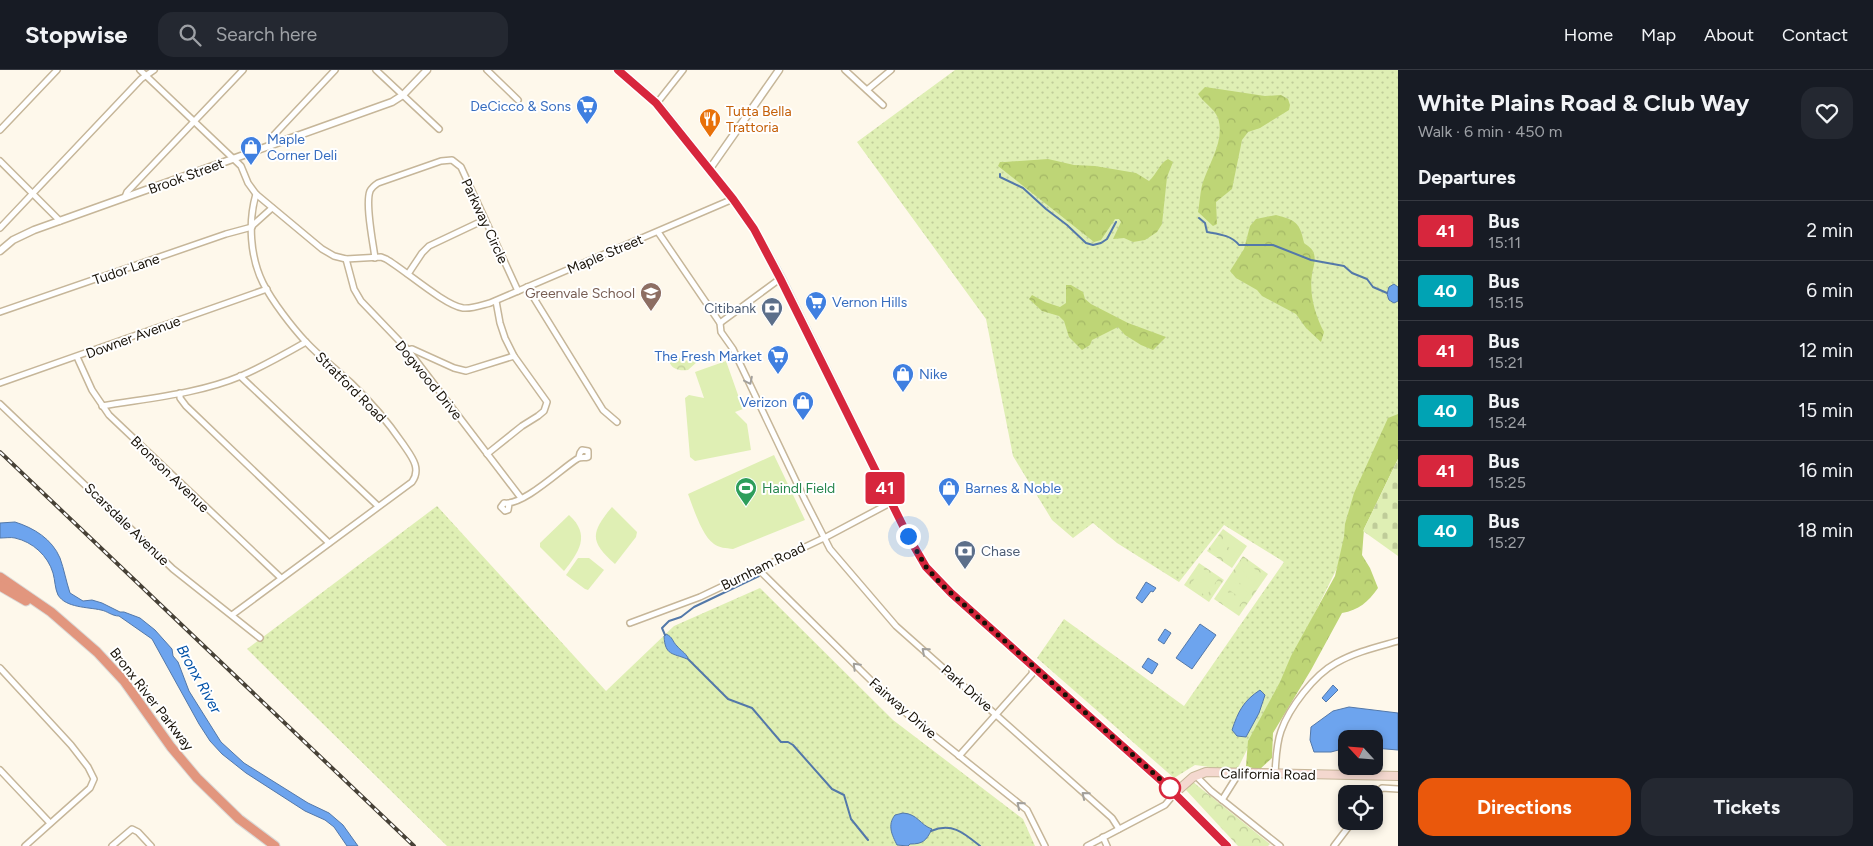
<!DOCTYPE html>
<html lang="en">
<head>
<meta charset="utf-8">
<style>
	body { margin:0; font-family:Figtree,sans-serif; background:#242831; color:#f1f3f6; height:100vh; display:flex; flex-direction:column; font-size:19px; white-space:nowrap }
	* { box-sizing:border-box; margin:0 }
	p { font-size:16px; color:#9ea1a6 }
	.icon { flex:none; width:28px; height:28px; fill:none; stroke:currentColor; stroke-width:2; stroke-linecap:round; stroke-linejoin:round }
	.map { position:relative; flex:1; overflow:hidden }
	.sheet { display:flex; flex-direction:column; background:#171b24; width:475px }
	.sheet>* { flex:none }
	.badge { padding:0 10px; border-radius:4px; font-size:18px; line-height:32px }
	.needle { width:32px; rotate:296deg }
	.buttons { position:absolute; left:1338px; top:660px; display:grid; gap:10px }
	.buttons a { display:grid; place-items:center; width:45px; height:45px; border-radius:10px; background:#171b24; box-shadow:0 2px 8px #0003; font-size:25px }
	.you { position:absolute; width:25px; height:25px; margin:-12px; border:4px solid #fff; border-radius:50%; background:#1a73e8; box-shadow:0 0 0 8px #1a73e833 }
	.map>.badge { position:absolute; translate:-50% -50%; box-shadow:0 0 0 2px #fff }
	h2 { padding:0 20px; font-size:19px; line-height:45px }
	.round { display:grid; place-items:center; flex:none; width:52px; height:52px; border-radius:15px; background:#242831 }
	.overview { display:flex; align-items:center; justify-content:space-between; height:85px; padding:0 20px }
	h1 { font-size:24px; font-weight:700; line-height:38px }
	.button { display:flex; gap:10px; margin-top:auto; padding:10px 20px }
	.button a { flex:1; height:58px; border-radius:15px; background:#ea580c; color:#fff; font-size:20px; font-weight:700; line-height:58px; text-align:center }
	.button a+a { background:#242831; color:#f1f3f6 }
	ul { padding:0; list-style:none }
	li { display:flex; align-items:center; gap:15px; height:60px; padding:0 20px; border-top:1px solid #363941 }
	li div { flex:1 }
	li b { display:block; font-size:19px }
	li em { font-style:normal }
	li .badge { min-width:55px; font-weight:700; text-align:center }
	header { display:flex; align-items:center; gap:30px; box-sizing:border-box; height:70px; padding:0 25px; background:#171b24; border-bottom:1px solid #363941 }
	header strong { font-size:24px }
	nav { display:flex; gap:28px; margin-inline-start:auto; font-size:18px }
	.search { width:350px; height:45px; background:#242831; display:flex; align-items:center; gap:12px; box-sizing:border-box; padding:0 18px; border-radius:15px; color:#9ea1a6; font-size:19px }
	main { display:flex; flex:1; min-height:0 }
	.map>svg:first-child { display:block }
</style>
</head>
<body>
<header>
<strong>Stopwise</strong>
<div class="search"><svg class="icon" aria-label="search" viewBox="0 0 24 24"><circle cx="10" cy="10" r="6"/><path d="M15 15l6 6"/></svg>Search here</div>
<nav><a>Home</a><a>Map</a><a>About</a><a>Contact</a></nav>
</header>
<main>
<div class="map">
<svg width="1398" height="776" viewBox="0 0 1398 776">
	<defs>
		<pattern id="grass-dots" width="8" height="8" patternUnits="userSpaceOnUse" patternTransform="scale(1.25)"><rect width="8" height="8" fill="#dfefb4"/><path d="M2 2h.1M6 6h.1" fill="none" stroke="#bfcc99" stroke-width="1.8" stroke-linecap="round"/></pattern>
		<pattern id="forest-crowns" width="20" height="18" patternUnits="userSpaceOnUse" patternTransform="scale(1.25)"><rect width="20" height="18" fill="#bed576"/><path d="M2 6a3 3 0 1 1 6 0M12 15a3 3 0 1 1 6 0" fill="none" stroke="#a3b665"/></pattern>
		<pattern id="cemetery-stones" width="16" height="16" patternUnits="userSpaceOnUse" patternTransform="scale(1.25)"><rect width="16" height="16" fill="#dfefb4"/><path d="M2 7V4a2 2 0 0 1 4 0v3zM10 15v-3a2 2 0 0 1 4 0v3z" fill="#bfcc99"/></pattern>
		<pattern id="park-crowns" width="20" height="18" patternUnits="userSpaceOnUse" patternTransform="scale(1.25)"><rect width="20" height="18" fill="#dfefb4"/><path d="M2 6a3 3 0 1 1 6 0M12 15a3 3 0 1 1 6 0" fill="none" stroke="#bfcc99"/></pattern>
	</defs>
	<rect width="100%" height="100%" fill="#fef8eb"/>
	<g fill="url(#grass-dots)">
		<path d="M955,0H1398V355L1349,474L1238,698L1225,699L1195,695L1174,708L1037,588L1064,549L1184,636L1284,492L1224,455L1179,512L1117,473L1093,453L1073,468L1052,450L1013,386L986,249L857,72Z"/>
		<path d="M437,436L606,621L674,556L760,518L893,650L1023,749L1035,776H447L247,579Z"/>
	</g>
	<g fill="url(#forest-crowns)">
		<path d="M1205,17L1265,26L1281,25L1288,29L1290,35L1289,40L1260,58L1248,62L1242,70L1232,119L1216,132L1217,154L1213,156L1198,142C1200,132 1200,121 1203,112C1210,91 1225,70 1218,48C1214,38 1204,33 1198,24Z"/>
		<path d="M1048,89L1074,95L1095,96L1136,103L1149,111C1157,104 1159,94 1168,89L1173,92L1167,107L1162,154L1157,162L1145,170L1133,172L1124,168L1113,169L1121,152L1119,149H1115L1101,170L1094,172L998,96L1000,92H1005Z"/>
		<path d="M1276,145C1295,150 1300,152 1304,173C1308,176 1313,179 1314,184C1316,191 1313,198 1312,204C1309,224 1315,245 1324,262L1321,272L1306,258L1296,244L1262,226L1257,220L1236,208L1230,201L1244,179L1250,156L1256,149Z"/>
		<path d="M1066,215H1071L1083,222L1085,229L1091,234L1128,253L1166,267L1153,280L1141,275L1125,265L1118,257L1092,270L1090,275L1082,280L1069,267L1064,251L1059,246L1042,241L1029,229L1032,225L1045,232L1060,237L1066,233Z"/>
		<path d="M1398,344V389L1364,459L1362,485L1370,498L1378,518C1368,532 1359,540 1342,543L1311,600L1273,663L1272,688L1259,700L1246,696L1248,671L1280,612L1291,586L1335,506L1344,467L1345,454L1354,423L1388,348Z"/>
	</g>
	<path fill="url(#cemetery-stones)" d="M1398,389V486L1363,461Z"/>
	<g fill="url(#park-crowns)">
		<path d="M672,286H678L682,291L692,290L697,292L688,300C680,301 672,300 669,291Z"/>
		<path d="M1223,459L1247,476L1232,498L1207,481Z"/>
		<path d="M1243,486L1268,504L1239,546L1214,529Z"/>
		<path d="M1199,493L1224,510L1209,532L1184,515Z"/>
		<path d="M1193,712L1270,774L1268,776H1238L1186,720Z"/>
	</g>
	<g fill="#dfefb4">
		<path d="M726,291L743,339L735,342L747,354L751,380L695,391L690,387L685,328L689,325L704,328L695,302Z"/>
		<path d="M774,385L805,450L733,479C726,478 719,478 714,474C702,466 693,437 688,424Z"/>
		<path d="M612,437L637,462L636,467L615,494C590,472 590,463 612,437Z"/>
		<path d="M569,445C591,465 579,482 564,501L540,477V473Z"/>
		<path d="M1226,465L1242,475L1237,483L1221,472Z"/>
		<path d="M1219,475L1235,485L1230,493L1214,482Z"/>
		<path d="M578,488H589L604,500L588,520L585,519L566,505Z"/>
		<path d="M1246,493L1262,504L1257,511L1241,500Z"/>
		<path d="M1202,498L1218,509L1213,516L1197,506Z"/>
		<path d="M1240,502L1255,513L1250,520L1235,510Z"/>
		<path d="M1195,508L1211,519L1206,526L1190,515Z"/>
		<path d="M1233,512L1249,523L1243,530L1228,519Z"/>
		<path d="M1226,521L1242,532L1237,539L1221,529Z"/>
	</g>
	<g fill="#6da4ee" stroke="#5378a9">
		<path d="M1394,214L1398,217V231L1394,233L1389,230L1387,224L1389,217Z"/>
		<path d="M15,452C34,458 52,469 60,488C64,499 66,511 70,523L83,531L92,530L102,533L120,542H124L140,548L155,560L172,579L173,586L178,592L189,621L221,672L244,693L308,733L329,743L343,755L358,776H347L334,757L325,750L305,741L246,703L222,684L210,671L199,654L152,569L119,546C112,546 107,541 101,540C88,537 66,538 58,525C55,519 55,510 53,503C48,486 33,472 15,468C11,467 5,468 0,468V453Z"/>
		<path d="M1146,512L1156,518L1153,522L1151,521L1142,533L1136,528Z"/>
		<path d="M1200,554L1216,565L1192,599L1176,588Z"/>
		<path d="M1165,559L1171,563L1164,574L1158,570Z"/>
		<path d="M666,564C673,567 672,571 677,576C681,581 685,582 688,588L687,589C673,583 665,586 664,566Z"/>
		<path d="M1148,588L1158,594L1152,604L1142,597Z"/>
		<path d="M1333,615L1338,620L1326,632L1322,628Z"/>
		<path d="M1260,620L1265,625L1259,643L1246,667L1237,666L1232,660C1238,642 1243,631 1260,620Z"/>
		<path d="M1349,637L1398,643V680L1374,678V669H1346V678L1331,682H1314L1310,670L1311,657L1333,641Z"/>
		<path d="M903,743C918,744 920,755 932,759C926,771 923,774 910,774L908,776L897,775C892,765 887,755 895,745Z"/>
	</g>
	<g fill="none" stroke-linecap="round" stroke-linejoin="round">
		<g stroke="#5378a9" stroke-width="2">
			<path d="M1000,104V107L1023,118L1046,139L1067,155L1086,173L1093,175L1101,173L1107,169L1116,152"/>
			<path d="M1199,148L1205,153L1207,162C1218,164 1231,165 1239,175H1273L1311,190L1344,196L1352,203L1367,209L1373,217L1387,223"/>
			<path d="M665,565L662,558L669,551L681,547L694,537L759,506"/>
			<path d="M688,589L728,629L752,638L781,672H788L793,675L832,719L844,725L851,749L868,770"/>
			<path d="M931,761C952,752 964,763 980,776"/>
		</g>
		<g stroke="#c6b699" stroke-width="8">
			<g id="minor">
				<path d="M140,0L241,96L248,113L256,124L322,179L334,186L346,189L381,187L386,189C405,200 444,235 463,238C472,239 482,235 490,233L733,129"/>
				<path d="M376,0L439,59"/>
				<path d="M487,0L518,30"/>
				<path d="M845,0L883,35"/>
				<path d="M867,20L891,0"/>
				<path d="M657,33L683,0"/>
				<path d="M0,60L57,0"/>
				<path d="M271,75L272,67L335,0"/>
				<path d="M0,91L60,151"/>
				<path d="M125,127L127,122L243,0"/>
				<path d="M252,156L272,138"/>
				<path d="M0,158L141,9L154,0"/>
				<path d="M658,162L720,253L721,262L733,279L805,430L830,479L896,556L1112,748L1119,759"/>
				<path d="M375,188C373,172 365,134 370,121C372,117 375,115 378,113L441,91L452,90L461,97L518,221"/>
				<path d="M346,189L354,219L361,231L408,280L521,428"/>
				<path d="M408,204L422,183L429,176L484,150"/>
				<path d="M527,217L603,340L617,352"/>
				<path d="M0,242L226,164L252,157"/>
				<path d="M720,253L781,208"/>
				<path d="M408,280L412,279L454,298L466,301L514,286"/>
				<path d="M77,287L92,320L109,345L281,508"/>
				<path d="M240,306L378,436"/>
				<path d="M0,313L267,219"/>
				<path d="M180,323V328L186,336L329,473"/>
				<path d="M0,334L173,499L260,568"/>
				<path d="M102,336C149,328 198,324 241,306C264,296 285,284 306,272"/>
				<path d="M487,384L522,356L538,346L544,341L547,332L514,286L505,268L500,253L496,231"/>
				<path d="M509,434L508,440L505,441L501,437L504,433C523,436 561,399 577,389C580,387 584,388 588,387V381L582,380L580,383L579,387"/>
				<path d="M758,499L897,636L1027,740L1045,776"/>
				<path d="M232,545L412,412C422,398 411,386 403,374C388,352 371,332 351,313C336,299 320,287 306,272C292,257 272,231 263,213C250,187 248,152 256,124"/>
				<path d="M630,553L700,527L828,466L892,432"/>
				<path d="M0,598L71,675L88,697L94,709L90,718L25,776"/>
				<path d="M959,686L1032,604L1033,596"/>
				<path d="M0,700L50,753"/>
				<path d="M1275,704C1276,690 1276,675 1281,661C1289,638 1314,605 1336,593C1355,582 1377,577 1398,571"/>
				<path d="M1196,706L1211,721L1280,776"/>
				<path d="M1374,725L1382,718L1398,719"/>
				<path d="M1222,730L1239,703"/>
				<path d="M1103,767L1107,776"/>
				<path d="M112,776L132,759L138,762L151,776"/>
				<path d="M1087,776L1165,735L1175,723"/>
				<path d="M1334,776L1353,751"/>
			</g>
		</g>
		<g stroke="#c6b699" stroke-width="9">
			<g id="tertiary">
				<path d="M709,100L779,0"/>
				<path d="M0,181L13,170L34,160L392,32L403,25L427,0"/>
			</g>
		</g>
		<g stroke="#c6b699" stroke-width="10">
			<path id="secondary" d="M1175,723L1193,707L1206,702L1398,706"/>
		</g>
		<g stroke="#dad9d7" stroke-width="10">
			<path id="primary" d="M618,0L657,33L733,129L754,159L781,208L908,466L926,497L951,523L1165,714L1227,776"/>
		</g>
		<g stroke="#dad9d7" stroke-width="11">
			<g id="trunk">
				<path d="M0,507L51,542L97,582L124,611L171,677L197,708L239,749L275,776"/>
				<path d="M0,516L26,531"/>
			</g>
		</g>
		<use href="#minor" stroke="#fff" stroke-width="5"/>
		<use href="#tertiary" stroke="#fff" stroke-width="6"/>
		<use href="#secondary" stroke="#f4d8cf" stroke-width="8"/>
		<use href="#primary" stroke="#e9b09e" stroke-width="8"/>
		<use href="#trunk" stroke="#e2967e" stroke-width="9"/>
		<g stroke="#474136" stroke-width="4">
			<path id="rail" d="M0,382L414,776"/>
		</g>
		<use href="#rail" stroke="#fff" stroke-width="2" stroke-dasharray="5.5" stroke-linecap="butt"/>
	</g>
	<defs><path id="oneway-chevron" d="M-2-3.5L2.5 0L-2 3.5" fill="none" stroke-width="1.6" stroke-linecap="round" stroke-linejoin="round" transform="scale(1.25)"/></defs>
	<g stroke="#a2a09c">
		<use href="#oneway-chevron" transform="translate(749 311) rotate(64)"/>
		<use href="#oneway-chevron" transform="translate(925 581) rotate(-139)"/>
		<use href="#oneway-chevron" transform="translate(856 596) rotate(-135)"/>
		<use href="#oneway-chevron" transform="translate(1085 725) rotate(-140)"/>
		<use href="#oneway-chevron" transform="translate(1020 735) rotate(-139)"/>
	</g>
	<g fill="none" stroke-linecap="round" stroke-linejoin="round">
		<g stroke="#fff" stroke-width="11">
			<path id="line" d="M618,0L656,33L733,129L754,159L780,208L908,466L926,497L951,523L1165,714L1227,776"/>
		</g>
		<use href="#line" stroke="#d7263d" stroke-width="8"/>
		<path stroke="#171107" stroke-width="5" stroke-dasharray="0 9" d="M908,466L926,497L942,515L1170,718"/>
	</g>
	<defs>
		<g id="supermarket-pin" transform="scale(1.125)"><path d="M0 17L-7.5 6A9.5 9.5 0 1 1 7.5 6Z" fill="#3f7fe0" stroke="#fff"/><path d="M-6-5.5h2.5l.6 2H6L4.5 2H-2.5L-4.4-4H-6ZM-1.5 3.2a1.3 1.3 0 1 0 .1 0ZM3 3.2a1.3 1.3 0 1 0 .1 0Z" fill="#fff"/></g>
		<g id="restaurant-pin" transform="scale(1.125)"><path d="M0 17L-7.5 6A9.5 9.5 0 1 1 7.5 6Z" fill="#e8710a" stroke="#fff"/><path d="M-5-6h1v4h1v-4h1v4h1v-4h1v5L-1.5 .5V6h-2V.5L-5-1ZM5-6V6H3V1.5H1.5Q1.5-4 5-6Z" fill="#fff"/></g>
		<g id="shop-pin" transform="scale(1.125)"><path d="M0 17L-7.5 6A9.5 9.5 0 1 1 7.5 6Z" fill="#3f7fe0" stroke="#fff"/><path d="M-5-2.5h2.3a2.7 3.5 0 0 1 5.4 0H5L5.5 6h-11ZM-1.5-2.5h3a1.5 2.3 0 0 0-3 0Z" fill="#fff"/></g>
		<g id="school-pin" transform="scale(1.125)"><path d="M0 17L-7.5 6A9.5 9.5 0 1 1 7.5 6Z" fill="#8d6e63" stroke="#fff"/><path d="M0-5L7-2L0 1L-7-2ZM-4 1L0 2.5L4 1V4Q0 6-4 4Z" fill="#fff"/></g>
		<g id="bank-pin" transform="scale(1.125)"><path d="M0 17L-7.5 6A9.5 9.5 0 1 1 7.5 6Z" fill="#5c6f8a" stroke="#fff"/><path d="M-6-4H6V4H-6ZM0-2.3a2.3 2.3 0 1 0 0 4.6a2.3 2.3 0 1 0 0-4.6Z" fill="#fff"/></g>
		<g id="stadium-pin" transform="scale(1.125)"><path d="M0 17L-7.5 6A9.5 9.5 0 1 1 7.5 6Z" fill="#2e9e5b" stroke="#fff"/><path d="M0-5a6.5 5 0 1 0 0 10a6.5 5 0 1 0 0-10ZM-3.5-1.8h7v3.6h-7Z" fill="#fff"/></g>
	</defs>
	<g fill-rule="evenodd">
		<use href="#supermarket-pin" x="587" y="36"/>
		<use href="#restaurant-pin" x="710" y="49"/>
		<use href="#shop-pin" x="251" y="77"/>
		<use href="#school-pin" x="651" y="223"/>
		<use href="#supermarket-pin" x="816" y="232"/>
		<use href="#bank-pin" x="772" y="238"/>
		<use href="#supermarket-pin" x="778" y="286"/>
		<use href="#shop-pin" x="903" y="304"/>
		<use href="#shop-pin" x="803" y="332"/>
		<use href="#stadium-pin" x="746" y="418"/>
		<use href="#shop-pin" x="949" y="418"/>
		<use href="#bank-pin" x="965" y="481"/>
	</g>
	<circle fill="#fff" stroke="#d7263d" stroke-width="2.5" cx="1170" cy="718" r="10"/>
	<g text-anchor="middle" stroke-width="4" stroke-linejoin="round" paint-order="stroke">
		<g font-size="14" fill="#366cbe" stroke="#fff" text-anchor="start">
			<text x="571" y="41" text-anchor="end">DeCicco &amp; Sons</text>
			<text x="267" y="74">Maple<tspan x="267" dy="16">Corner Deli</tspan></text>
			<text x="832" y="237">Vernon Hills</text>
			<text x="762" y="291" text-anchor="end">The Fresh Market</text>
			<text x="919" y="309">Nike</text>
			<text x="787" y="337" text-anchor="end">Verizon</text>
			<text x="965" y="423">Barnes &amp; Noble</text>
		</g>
		<g font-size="14" fill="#c56008" stroke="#fff" text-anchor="start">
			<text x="726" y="46">Tutta Bella<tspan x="726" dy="16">Trattoria</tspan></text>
		</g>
		<g font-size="14" fill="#171107" stroke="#fff">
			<text transform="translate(186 106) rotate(-20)" y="5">Brook Street</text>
			<text transform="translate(485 151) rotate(65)" y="5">Parkway Circle</text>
			<text transform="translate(605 184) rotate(-23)" y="5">Maple Street</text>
			<text transform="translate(126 199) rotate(-19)" y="5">Tudor Lane</text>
			<text transform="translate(133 267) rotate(-20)" y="5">Downer Avenue</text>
			<text transform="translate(429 310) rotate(51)" y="5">Dogwood Drive</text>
			<text transform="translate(351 317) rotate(45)" y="5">Stratford Road</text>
			<text transform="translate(170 404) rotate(44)" y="5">Bronson Avenue</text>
			<text transform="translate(127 454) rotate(44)" y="5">Scarsdale Avenue</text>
			<text transform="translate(763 496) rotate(-26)" y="5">Burnham Road</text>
			<text transform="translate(967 618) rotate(41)" y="5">Park Drive</text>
			<text transform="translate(152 629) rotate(52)" y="5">Bronx River Parkway</text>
			<text transform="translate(903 638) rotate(41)" y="5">Fairway Drive</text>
			<text transform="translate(1268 704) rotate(1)" y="5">California Road</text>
		</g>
		<g font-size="14" fill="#785e54" stroke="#fff" text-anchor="end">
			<text x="635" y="228">Greenvale School</text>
		</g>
		<g font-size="14" fill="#4e5e75" stroke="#fff" text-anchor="end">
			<text x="756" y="243">Citibank</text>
			<text x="981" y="486" text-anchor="start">Chase</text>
		</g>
		<g font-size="14" fill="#27864d" stroke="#fff" text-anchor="start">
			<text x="762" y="423">Haindl Field</text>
		</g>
		<g font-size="15" font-style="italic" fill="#0051a7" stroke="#fff">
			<text transform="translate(199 609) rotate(61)" y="5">Bronx River</text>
		</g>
	</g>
</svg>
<div class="buttons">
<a><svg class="needle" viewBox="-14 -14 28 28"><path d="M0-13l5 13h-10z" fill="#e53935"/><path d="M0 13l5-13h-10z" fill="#9ea1a6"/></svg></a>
<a><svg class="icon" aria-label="locate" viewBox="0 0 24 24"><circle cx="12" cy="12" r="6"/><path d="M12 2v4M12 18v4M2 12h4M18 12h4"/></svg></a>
</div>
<div class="you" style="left:908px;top:466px"></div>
<b class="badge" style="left:885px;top:418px;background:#d7263d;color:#fff">41</b>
</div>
<section class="sheet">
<div class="overview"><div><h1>White Plains Road &amp; Club Way</h1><p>Walk · 6 min · 450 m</p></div><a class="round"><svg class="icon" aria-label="heart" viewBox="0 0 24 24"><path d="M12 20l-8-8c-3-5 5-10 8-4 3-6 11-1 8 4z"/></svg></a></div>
<h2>Departures</h2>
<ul>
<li><span class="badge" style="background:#d7263d;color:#fff">41</span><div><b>Bus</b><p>15:11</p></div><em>2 min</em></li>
<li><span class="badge" style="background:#00a3b4;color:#fff">40</span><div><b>Bus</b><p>15:15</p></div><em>6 min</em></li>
<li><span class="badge" style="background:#d7263d;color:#fff">41</span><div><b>Bus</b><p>15:21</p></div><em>12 min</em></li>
<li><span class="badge" style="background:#00a3b4;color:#fff">40</span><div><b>Bus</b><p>15:24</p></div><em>15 min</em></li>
<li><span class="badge" style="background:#d7263d;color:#fff">41</span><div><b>Bus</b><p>15:25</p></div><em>16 min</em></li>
<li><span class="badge" style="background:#00a3b4;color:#fff">40</span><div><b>Bus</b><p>15:27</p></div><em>18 min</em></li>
</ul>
<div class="button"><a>Directions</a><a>Tickets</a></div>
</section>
</main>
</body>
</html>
